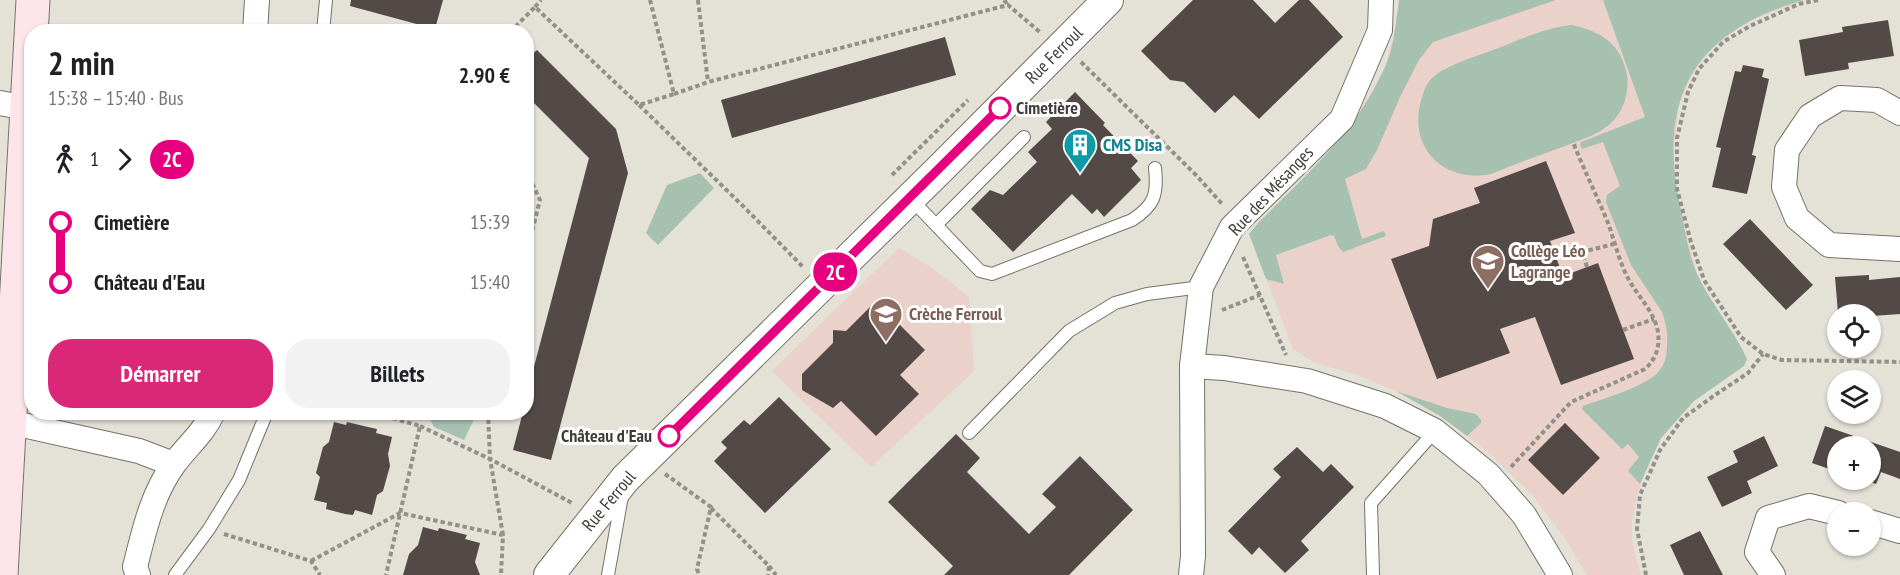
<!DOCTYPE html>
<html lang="fr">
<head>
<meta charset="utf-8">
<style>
	body { margin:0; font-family:"PT Sans Narrow",sans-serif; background:#f2f2f2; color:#202124; height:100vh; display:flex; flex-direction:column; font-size:22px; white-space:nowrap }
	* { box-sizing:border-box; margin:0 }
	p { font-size:20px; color:#757577 }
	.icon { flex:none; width:33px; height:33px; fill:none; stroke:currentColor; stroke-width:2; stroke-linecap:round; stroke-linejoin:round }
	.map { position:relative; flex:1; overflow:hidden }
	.side { position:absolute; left:24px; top:24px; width:510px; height:396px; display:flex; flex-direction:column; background:#fff; border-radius:24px; box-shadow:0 2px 4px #0004 }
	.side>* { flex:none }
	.badge { padding:0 12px; border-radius:20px; font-size:21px; line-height:39px }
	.controls { position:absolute; left:1827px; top:304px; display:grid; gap:12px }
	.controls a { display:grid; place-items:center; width:54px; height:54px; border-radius:50%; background:#fff; box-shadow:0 2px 4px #0004; font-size:30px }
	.map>.badge { position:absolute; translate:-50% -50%; box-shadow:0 0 0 3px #fff }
	.legs { display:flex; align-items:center; gap:9px; height:66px; padding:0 24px; font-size:20px }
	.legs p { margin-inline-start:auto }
	.overview { display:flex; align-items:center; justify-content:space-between; height:102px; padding:0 24px }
	h1 { font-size:33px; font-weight:700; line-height:45px }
	.primary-button { display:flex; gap:12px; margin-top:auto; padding:12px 24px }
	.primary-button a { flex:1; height:69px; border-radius:24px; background:#db2777; color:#fff; font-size:24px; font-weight:700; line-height:69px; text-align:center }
	.primary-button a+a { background:#f2f2f2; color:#202124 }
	ul { padding:0 24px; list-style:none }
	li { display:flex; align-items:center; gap:21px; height:60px; font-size:22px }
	li i { display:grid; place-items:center; width:9px; height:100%; margin:0 8px; background:currentColor }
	li i::after { content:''; width:15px; height:15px; margin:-8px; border:4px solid; border-radius:50%; background:#fff }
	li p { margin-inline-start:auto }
	li:first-child i { background:linear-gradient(#0000 50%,currentColor 0) }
	li:last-child i { background:linear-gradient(currentColor 50%,#0000 0) }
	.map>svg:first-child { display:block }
</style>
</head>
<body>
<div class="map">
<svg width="1900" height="575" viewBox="0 0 1900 575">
	<rect width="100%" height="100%" fill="#e4e1d7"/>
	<g fill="#ead1c9">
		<path d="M1399,0H1804L1752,20L1726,36L1708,53L1693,72L1679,105L1674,151V166L1676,185L1686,232L1697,274L1712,301L1741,346L1747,359L1744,366L1694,401L1661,438L1646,468L1636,499L1632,520V542L1641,575H1587L1564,537L1531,494L1486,450L1440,416L1396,391L1354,374L1313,362L1293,349L1249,234L1259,222L1331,151L1353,123L1385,67L1394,35Z"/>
		<path d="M899,248L929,266L969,297L974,371L871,467L772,371Z"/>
	</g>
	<g fill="#a7c1b1">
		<path d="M1399,0H1556L1433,42L1419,60L1401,95L1377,150L1366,169L1345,179L1362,239L1384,231L1386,236L1343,252L1338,246L1334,236L1331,235L1276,255L1284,284L1266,279L1249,234L1259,222C1308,173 1356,132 1385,67C1394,47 1396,22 1399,0Z"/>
		<path d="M1603,0H1804C1696,31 1657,95 1680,206C1685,229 1688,255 1698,276C1712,305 1734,330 1747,359L1744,366L1694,401L1661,438L1640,484L1628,471L1639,457L1628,444L1622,449L1582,409L1583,406C1602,399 1648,386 1659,371C1666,363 1667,354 1667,344C1668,333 1666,323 1662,312L1631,265L1606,202L1607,195L1620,186L1603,142L1582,149L1580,145L1581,142L1645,117Z"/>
		<path d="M1572,25C1597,31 1615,39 1624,64C1632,84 1626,110 1610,124C1598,135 1580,140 1565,146C1540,155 1515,164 1491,174C1449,183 1412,154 1419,109C1421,101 1423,91 1428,83C1432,77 1439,72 1445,69C1460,61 1477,56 1493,50C1518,41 1545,27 1572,25Z"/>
		<path d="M700,173L714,188L658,245L646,233L667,185Z"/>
		<path d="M1396,391L1447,408L1476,414L1481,420V423L1467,436L1440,416Z"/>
		<path d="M427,413H477L464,440L434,427Z"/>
	</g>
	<g fill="#534947">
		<path d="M351,0H443L435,29L350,6Z"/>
		<path d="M1193,0H1253L1275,23L1299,0H1309L1343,37L1259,119L1234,95L1215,113L1184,82L1170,80L1141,51Z"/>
		<path d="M1888,20L1894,56L1848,63L1849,69L1805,76L1799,40L1843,32L1842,27Z"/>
		<path d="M945,37L956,75L732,138L721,100Z"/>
		<path d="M537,50L616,129L628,173L551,460L513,450L523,412H526V397L589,158L526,95V60Z"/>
		<path d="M1743,65L1764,69L1762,77L1769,79L1752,155L1756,156L1747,194L1712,187L1721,148L1716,147L1735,71L1741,72Z"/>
		<path d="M1075,92L1105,123L1103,125L1138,161L1131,168L1141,180L1104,217L1097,209L1092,214L1072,194L1013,252L971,209L990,190L1003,195L1037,162L1028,152L1052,129L1046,122Z"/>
		<path d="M1546,161L1575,233L1550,241L1563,276L1598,263L1634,359L1561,385L1535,317L1500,329L1510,353L1437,379L1391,259L1429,246L1433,219L1480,203L1474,188Z"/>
		<path d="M1750,219L1813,285L1786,310L1723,244Z"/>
		<path d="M1869,275V280L1900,277V314L1872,316V312L1838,313L1835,277Z"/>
		<path d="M876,301L925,350L900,375L919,394L876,436L841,401L833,408L802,390V374L833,343V330L846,331Z"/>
		<path d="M779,397L831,449L765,513L714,461L727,448L721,442L744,420L750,425Z"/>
		<path d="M334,422L346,425L347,422L368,427L377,429L376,433L392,437L388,454L390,466L383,491L377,495L372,515L355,510L353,515L345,514L326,509L327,503L314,500L320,477L316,473L323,447L329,442Z"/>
		<path d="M1565,423L1600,458L1563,495L1528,460Z"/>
		<path d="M1825,426L1900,452V479L1881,472L1876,484L1866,480H1870V447H1838V472L1812,463Z"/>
		<path d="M956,434L980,458L967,472L1029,534L1056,507L1042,494L1080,456L1133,510L1069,575H944L953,566L888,502Z"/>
		<path d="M1764,436L1778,466L1747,481L1752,493L1722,507L1707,477L1738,462L1733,451Z"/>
		<path d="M1297,447L1323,472L1331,464L1354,487L1301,541L1309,550L1285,573L1259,547L1252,555L1228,531L1281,477L1273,469Z"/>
		<path d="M423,527L438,531L439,528L467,535L465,539L480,543L475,562L480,575H403L409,554L418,545Z"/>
		<path d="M1700,531L1723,575H1684L1670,545Z"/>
	</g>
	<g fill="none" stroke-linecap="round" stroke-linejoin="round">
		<g stroke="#757269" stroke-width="14">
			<g id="service">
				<path d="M323,32L326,0"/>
				<path d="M911,199L980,271L992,274L1132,220C1154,206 1158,195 1155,168"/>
				<path d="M937,224L1024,137"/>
				<path d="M969,433L1069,331L1115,303L1147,294L1201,287"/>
				<path d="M175,575L209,529L239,480L267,412"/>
				<path d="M608,575L622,496"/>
				<path d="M1373,575L1371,503L1435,431"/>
			</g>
		</g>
		<g stroke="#757269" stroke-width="26">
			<g id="minor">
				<path d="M255,32L257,0"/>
				<path d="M0,103L27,108"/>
				<path d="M1900,113L1877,100L1840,98L1810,116L1787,150L1784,187L1797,218L1829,245L1900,249"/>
				<path d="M1192,366L1224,368L1307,381L1385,406L1435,431L1488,474L1524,515L1560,575"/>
				<path d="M0,420L139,451L173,464"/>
				<path d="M1870,522L1900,531"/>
				<path d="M138,575L135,567C144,531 152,494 174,464C187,446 204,433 213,412"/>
				<path d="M1191,575L1193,556L1192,366L1201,287L1232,227L1342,119L1380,30L1381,0"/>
				<path d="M1773,575L1757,552L1768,518L1809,506L1838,513"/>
			</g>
		</g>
		<g stroke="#757269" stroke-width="32">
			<path id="tertiary" d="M549,575L625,479L942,167L1108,0"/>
		</g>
		<g stroke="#757269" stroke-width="35">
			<path id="secondary" d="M1,575L33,0"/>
		</g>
		<g stroke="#929089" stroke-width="4" stroke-dasharray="4.5 3" stroke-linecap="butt">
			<path d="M698,0L708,82"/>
			<path d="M1004,0L1008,5"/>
			<path d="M1818,0L1799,4L1750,26L1723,42L1699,69L1688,92L1677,138V189L1691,242L1704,280L1741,337L1763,354L1782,360L1900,362"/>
			<path d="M535,7L541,0"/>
			<path d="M510,32L535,7L639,105L674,94L650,0"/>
			<path d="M1081,62L1196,175L1223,205"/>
			<path d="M674,94L708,82L1008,5L1041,33"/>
			<path d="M639,105L744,207L804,268"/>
			<path d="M526,170L540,200L526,255"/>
			<path d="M892,175L968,100"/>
			<path d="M1556,255L1568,251L1582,252"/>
			<path d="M1243,257L1286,355"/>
			<path d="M1587,267L1582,252L1614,244"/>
			<path d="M1222,310L1260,295"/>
			<path d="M1623,330L1654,319"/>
			<path d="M371,412L420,426L386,575"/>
			<path d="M488,412L490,459L572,503"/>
			<path d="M420,426L490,459L503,535"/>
			<path d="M1511,467L1571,402L1645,369C1656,359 1660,347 1658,332C1654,311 1639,298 1629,280C1619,262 1615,242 1608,223C1597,196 1584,170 1573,142"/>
			<path d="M665,474L711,507L697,569L699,575"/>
			<path d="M711,508L769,566L768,575"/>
			<path d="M224,534L311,561L320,575"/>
			<path d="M311,561L400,513L503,535L501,575"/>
			<path d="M769,566L776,575"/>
			<path d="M1646,575L1637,529L1640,495L1660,450L1683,418L1715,395L1748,373L1763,354"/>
		</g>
		<use href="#service" stroke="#fff" stroke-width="12"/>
		<use href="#minor" stroke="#fff" stroke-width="24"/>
		<use href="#tertiary" stroke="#fff" stroke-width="30"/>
		<use href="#secondary" stroke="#fde4e8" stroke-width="33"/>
	</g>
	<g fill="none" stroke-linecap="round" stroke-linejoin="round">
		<g stroke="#fff" stroke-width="14">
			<path id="line-1" d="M669,436L1000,108"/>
		</g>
		<use href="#line-1" stroke="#e6007e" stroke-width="9"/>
	</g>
	<defs>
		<g id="building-pin" transform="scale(1.725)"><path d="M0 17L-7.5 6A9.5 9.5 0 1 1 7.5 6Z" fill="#0f9aa8" stroke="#fff"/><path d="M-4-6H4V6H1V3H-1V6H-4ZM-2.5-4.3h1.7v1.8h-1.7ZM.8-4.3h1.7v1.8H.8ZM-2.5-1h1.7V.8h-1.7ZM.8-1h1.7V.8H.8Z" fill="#fff"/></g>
		<g id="school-pin" transform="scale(1.725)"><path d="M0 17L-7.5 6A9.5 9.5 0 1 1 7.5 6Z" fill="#8d6e63" stroke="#fff"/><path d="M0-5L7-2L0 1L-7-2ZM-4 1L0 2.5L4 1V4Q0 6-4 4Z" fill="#fff"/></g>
	</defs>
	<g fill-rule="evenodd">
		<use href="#building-pin" x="1080" y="145"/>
		<use href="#school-pin" x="1488" y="261"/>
		<use href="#school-pin" x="886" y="314"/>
	</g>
	<g fill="#fff" stroke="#e6007e" stroke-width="3">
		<circle cx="1000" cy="108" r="10"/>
		<circle cx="669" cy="436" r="10"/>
	</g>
	<g text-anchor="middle" stroke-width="6" stroke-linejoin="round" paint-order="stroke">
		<g font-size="18" fill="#3e3d39" stroke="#fff">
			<text transform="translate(1054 55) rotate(-45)" y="6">Rue Ferroul</text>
			<text transform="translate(1271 191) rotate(-47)" y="6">Rue des Mésanges</text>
			<text transform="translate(609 501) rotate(-50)" y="6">Rue Ferroul</text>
		</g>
		<g font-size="18" font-weight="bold" fill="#3e3d39" stroke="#fff" text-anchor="start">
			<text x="1016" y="114">Cimetière</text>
			<text x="652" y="442" text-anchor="end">Château d'Eau</text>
		</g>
		<g font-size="18" font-weight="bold" fill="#0d838f" stroke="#fff" text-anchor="start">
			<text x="1103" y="151">CMS Disa</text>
		</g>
		<g font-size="18" font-weight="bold" fill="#785e54" stroke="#fff" text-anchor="start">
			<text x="1511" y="257">Collège Léo<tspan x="1511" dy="21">Lagrange</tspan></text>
			<text x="909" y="320">Crèche Ferroul</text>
		</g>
	</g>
</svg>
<div class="controls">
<a><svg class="icon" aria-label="locate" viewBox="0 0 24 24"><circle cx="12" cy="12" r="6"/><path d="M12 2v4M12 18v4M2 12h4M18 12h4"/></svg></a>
<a><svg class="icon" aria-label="layers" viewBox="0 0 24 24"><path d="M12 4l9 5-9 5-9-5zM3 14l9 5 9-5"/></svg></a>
<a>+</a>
<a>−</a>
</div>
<b class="badge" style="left:835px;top:272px;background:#e6007e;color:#fff">2C</b>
<section class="side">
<div class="overview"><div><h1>2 min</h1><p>15:38 – 15:40 · Bus</p></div><b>2.90 €</b></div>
<div class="legs"><svg class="icon" aria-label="walk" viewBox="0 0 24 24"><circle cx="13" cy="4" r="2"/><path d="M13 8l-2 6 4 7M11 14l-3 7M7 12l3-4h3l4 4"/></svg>1<svg class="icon" aria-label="forward" viewBox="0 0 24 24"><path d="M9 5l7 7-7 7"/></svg><b class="badge" style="background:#e6007e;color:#fff">2C</b></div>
<ul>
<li><i style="color:#e6007e"></i><b>Cimetière</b><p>15:39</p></li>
<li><i style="color:#e6007e"></i><b>Château d'Eau</b><p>15:40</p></li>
</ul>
<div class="primary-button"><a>Démarrer</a><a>Billets</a></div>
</section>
</div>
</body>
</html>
